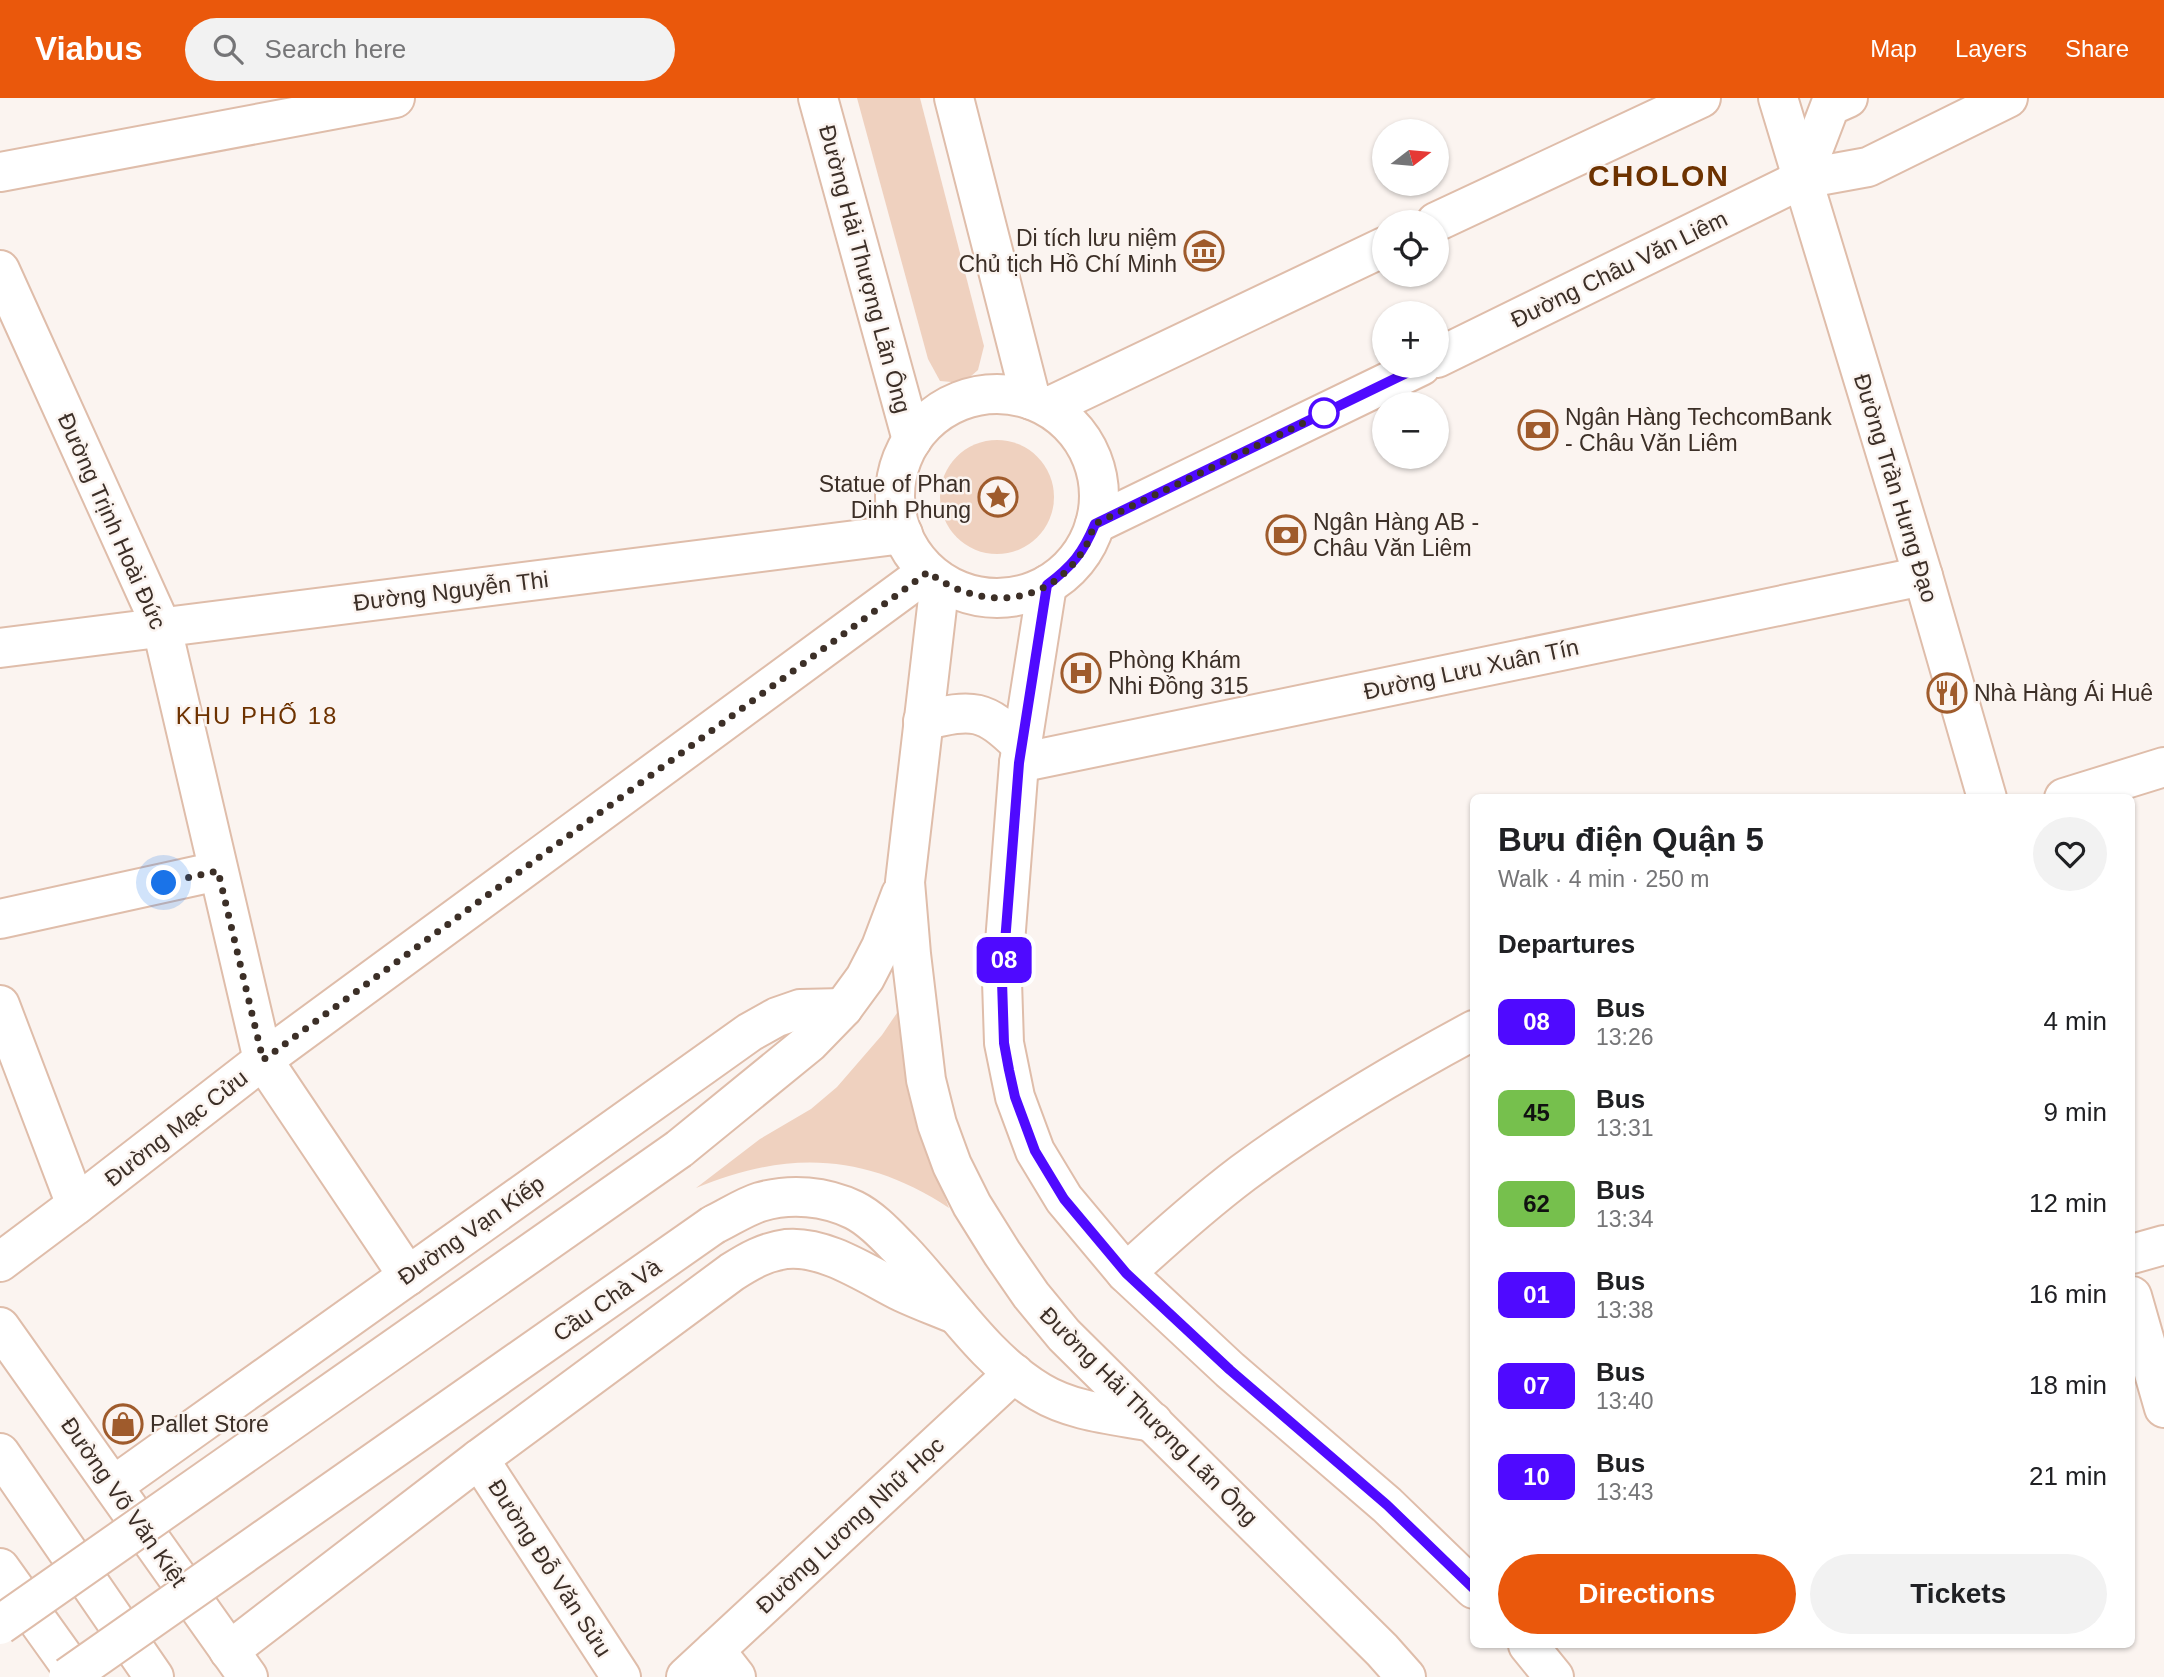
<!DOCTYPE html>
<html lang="en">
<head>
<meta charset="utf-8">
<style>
	body { margin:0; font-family:Arial,sans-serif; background:#f2f2f2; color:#202124; height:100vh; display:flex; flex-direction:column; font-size:26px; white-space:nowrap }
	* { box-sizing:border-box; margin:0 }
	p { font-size:23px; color:#757577 }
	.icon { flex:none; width:38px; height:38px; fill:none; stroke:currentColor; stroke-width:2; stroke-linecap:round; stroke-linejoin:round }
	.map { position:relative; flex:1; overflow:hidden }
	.panel { position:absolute; left:1470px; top:696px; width:665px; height:854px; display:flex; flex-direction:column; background:#fff; border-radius:10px; box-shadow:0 2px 5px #0004 }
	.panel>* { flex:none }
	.badge { padding:0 14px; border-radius:10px; font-size:24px; line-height:46px }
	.needle { width:46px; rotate:74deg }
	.controls { position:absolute; left:1372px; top:21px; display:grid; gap:14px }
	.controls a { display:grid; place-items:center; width:77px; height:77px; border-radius:50%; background:#fff; box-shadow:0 2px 5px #0004; font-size:35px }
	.you { position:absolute; width:35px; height:35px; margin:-18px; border:5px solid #fff; border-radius:50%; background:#1a73e8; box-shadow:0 0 0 10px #1a73e833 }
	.map>.badge { position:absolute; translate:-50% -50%; box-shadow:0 0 0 4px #fff }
	h2 { padding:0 28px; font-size:26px; line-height:63px }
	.round { display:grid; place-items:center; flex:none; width:74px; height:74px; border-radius:37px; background:#f2f2f2 }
	.overview { display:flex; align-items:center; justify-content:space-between; height:119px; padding:0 28px }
	h1 { font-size:33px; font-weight:600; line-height:52px }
	.cta { display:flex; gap:14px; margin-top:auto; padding:14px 28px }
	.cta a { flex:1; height:80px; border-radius:42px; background:#ea580c; color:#fff; font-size:28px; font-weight:600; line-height:80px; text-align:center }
	.cta a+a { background:#f2f2f2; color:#202124 }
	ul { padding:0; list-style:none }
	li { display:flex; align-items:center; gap:21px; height:91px; padding:0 28px }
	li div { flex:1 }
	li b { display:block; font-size:26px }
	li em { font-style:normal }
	li .badge { min-width:77px; font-weight:700; text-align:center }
	header { display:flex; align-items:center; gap:42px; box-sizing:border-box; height:98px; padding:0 35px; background:#ea580c; color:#fff }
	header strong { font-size:33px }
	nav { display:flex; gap:38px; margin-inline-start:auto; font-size:24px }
	.search { width:490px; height:63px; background:#f2f2f2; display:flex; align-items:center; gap:18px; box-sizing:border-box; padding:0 24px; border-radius:38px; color:#757577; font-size:26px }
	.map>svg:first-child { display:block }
</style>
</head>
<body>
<header>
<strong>Viabus</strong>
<div class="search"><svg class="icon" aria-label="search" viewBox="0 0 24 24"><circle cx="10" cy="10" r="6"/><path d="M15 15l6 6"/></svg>Search here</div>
<nav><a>Map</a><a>Layers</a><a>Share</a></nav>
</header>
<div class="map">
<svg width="2164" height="1579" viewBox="0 0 2164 1579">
	<rect width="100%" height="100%" fill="#fbf4f0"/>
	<g fill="#efd1bf">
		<path d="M857,0H920L984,248L978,272L963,285L940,283L928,261Z"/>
		<circle cx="997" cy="399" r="57"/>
		<path d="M901,909L931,1064L949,1110C866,1055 787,1052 696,1090L760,1041L811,1011L837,989L882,937Z"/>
	</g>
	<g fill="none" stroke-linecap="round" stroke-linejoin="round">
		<g stroke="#dfbdaa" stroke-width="42">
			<g id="minor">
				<path d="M0,74L395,0"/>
				<path d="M0,172L162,530L263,962L408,1178"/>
				<path d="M0,550L903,436"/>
				<path d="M1019,665L1923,478"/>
				<path d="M2064,700L2164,669"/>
				<path d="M0,821L218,773"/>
				<path d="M0,907L76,1107"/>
				<path d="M2132,1156L2164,1147"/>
				<path d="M0,1164L76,1107L263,962L927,474"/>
				<path d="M1126,1175C1164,1140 1202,1106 1243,1075C1316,1021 1394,975 1474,932"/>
				<path d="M479,1361L621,1579"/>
				<path d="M113,1388L750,934L777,919L800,911L843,910"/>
				<path d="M715,1552L736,1579"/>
				<path d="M229,1553L479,1361L732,1174C749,1163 765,1154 786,1151C825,1147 868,1177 902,1194C919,1202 938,1209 957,1217"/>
				<path d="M686,1579L1014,1275"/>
			</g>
		</g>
		<g stroke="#dfbdaa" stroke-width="42">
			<g id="major">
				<path d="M818,0L912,342"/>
				<path d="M954,0L1031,302"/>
				<path d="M1778,0L1923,478L1987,700"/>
				<path d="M1802,81L1830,8L1848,0"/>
				<path d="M1436,124L1701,0"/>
				<path d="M1437,260L1802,81L1868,69L2008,0"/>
				<circle cx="997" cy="398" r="102"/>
				<path d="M1048,309L1384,149"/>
				<path d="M1095,426L1421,268"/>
				<path d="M940,483L905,784L911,856L926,982L937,1026L952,1067L972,1107L1002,1155L1031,1197L1064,1237L1382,1552L1406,1579"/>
				<path d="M1047,487L1019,665L1002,883L1004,945L1015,999L1035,1053L1064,1101L1126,1175L1230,1272L1387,1407L1474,1491"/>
				<path d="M923,623C974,610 984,611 1021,647"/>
				<path d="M679,1051L809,945L843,910L865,880L881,849L901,796"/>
				<path d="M713,1127C728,1120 744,1109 760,1104C791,1095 825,1098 854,1112C872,1121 888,1139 902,1153C947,1200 983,1260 1040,1294C1073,1314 1116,1317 1153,1324"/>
				<path d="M2132,1198L2164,1310"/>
				<path d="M0,1229L248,1579"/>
				<path d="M1528,1547L1554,1579"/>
			</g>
		</g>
		<g stroke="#dfbdaa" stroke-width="42">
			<g id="highway">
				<path d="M0,1355L154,1579"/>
				<path d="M0,1470L78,1579"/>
			</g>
		</g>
		<use href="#minor" stroke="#fff" stroke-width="38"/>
		<use href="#major" stroke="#fff" stroke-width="38"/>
		<use href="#highway" stroke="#fff" stroke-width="38"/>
		<g stroke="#dfbdaa" stroke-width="42" stroke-linecap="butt">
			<g id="major-bridge">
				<path d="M0,1527L679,1051"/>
				<path d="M68,1579L713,1127"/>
			</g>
		</g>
		<use href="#major-bridge" stroke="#fff" stroke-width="38"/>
	</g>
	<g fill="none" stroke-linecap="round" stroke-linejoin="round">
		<g stroke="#fff" stroke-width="16">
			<path id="line" d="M1421,268L1095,426C1083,455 1072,468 1047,487L1019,665L1002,883L1004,945L1009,972L1015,999L1035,1053L1064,1101L1126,1175L1230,1272L1387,1407L1474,1491"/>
		</g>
		<use href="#line" stroke="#4f0aff" stroke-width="10"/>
		<path stroke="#3c2f27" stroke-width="7" stroke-dasharray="0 12.6" d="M164,785L218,773L263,962L928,474C979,513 1048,510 1084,451C1089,444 1091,434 1095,426L1324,315"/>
	</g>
	<defs>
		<g id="museum-ring" transform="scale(2.0125)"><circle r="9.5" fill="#fbf4f0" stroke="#9f5b2c" stroke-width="1.5"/><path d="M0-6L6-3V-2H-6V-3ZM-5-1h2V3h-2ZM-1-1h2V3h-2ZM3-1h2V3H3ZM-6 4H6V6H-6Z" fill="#9f5b2c"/></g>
		<g id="bank-ring" transform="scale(2.0125)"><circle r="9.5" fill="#fbf4f0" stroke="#9f5b2c" stroke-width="1.5"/><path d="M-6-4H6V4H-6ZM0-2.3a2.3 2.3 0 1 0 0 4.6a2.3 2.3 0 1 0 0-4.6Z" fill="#9f5b2c"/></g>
		<g id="sight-ring" transform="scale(2.0125)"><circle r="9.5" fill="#fbf4f0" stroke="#9f5b2c" stroke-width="1.5"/><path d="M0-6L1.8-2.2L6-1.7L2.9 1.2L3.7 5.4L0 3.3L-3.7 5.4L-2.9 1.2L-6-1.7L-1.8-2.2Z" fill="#9f5b2c"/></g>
		<g id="hospital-ring" transform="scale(2.0125)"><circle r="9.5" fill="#fbf4f0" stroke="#9f5b2c" stroke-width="1.5"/><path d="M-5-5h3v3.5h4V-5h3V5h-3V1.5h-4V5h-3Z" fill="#9f5b2c"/></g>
		<g id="restaurant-ring" transform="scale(2.0125)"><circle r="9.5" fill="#fbf4f0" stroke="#9f5b2c" stroke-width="1.5"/><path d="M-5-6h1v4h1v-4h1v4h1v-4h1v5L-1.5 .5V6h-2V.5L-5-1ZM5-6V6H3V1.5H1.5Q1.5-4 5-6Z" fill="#9f5b2c"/></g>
		<g id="shop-ring" transform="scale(2.0125)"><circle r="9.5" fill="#fbf4f0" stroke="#9f5b2c" stroke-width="1.5"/><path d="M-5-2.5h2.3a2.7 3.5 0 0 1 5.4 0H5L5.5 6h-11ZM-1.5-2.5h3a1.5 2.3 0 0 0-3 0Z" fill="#9f5b2c"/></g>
	</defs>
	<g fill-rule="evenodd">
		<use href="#museum-ring" x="1204" y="153"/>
		<use href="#bank-ring" x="1538" y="332"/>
		<use href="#sight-ring" x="998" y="399"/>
		<use href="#bank-ring" x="1286" y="437"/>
		<use href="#hospital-ring" x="1081" y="575"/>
		<use href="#restaurant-ring" x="1947" y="595"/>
		<use href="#shop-ring" x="123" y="1326"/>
	</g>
	<circle fill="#fff" stroke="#4f0aff" stroke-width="3.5" cx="1324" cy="315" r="14"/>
	<g text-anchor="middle" stroke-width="5" stroke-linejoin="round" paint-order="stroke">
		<g font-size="23" fill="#3c2f27" stroke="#fbf4f0" text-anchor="start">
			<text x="1177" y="148" text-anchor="end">Di tích lưu niệm<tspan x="1177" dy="26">Chủ tịch Hồ Chí Minh</tspan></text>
			<text x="1565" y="327">Ngân Hàng TechcomBank<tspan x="1565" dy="26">- Châu Văn Liêm</tspan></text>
			<text x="971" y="394" text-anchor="end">Statue of Phan<tspan x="971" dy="26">Dinh Phung</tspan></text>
			<text x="1313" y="432">Ngân Hàng AB -<tspan x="1313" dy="26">Châu Văn Liêm</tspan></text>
			<text x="1108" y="570">Phòng Khám<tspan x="1108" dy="26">Nhi Đồng 315</tspan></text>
			<text x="1974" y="603">Nhà Hàng Ái Huê</text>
			<text x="150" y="1334">Pallet Store</text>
		</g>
		<g font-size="23" fill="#3c2f27" stroke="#fbf4f0">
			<text transform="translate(865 171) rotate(75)" y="8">Đường Hải Thượng Lãn Ông</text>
			<text transform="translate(1619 171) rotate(-26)" y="8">Đường Châu Văn Liêm</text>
			<text transform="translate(1896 390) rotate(73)" y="8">Đường Trần Hưng Đạo</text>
			<text transform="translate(112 423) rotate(66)" y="8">Đường Trịnh Hoài Đức</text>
			<text transform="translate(451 493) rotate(-7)" y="8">Đường Nguyễn Thi</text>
			<text transform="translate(1471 571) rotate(-12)" y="8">Đường Lưu Xuân Tín</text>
			<text transform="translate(176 1030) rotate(-38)" y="8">Đường Mạc Cửu</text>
			<text transform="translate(471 1132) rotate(-35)" y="8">Đường Vạn Kiếp</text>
			<text transform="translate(607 1202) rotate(-35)" y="8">Cầu Chà Và</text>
			<text transform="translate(1149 1318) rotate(45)" y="8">Đường Hải Thượng Lãn Ông</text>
			<text transform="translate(124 1404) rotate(55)" y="8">Đường Võ Văn Kiệt</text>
			<text transform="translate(850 1427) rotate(-43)" y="8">Đường Lương Nhữ Học</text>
			<text transform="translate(550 1470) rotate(57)" y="8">Đường Đỗ Văn Sửu</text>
		</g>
		<g font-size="24" letter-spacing="2" fill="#6d3200" stroke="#fbf4f0">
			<text x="257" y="626">KHU PHỐ 18</text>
		</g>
		<g font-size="30" font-weight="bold" letter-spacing="2" fill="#6d3200" stroke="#fbf4f0">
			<text x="1659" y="88">CHOLON</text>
		</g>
	</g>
</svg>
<div class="controls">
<a><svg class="needle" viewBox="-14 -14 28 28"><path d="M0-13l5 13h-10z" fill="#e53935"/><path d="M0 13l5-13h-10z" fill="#757577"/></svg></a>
<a><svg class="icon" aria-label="locate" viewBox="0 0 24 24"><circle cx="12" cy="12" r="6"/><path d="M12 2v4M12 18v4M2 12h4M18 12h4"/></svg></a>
<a>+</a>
<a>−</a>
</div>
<div class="you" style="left:164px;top:785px"></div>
<b class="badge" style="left:1004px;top:862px;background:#4f0aff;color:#fff">08</b>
<section class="panel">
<div class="overview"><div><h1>Bưu điện Quận 5</h1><p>Walk · 4 min · 250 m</p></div><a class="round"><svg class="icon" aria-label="heart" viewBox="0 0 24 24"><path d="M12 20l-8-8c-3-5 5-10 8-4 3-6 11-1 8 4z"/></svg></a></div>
<h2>Departures</h2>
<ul>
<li><span class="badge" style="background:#4f0aff;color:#fff">08</span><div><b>Bus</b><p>13:26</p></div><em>4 min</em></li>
<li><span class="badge" style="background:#76c04d;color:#111">45</span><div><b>Bus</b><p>13:31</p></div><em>9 min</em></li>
<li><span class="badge" style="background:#76c04d;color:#111">62</span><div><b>Bus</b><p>13:34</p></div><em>12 min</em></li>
<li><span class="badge" style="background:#4f0aff;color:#fff">01</span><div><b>Bus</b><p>13:38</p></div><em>16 min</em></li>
<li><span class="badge" style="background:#4f0aff;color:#fff">07</span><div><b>Bus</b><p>13:40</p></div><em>18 min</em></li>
<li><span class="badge" style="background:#4f0aff;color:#fff">10</span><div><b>Bus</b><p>13:43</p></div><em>21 min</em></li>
</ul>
<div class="cta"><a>Directions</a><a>Tickets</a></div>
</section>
</div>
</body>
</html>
